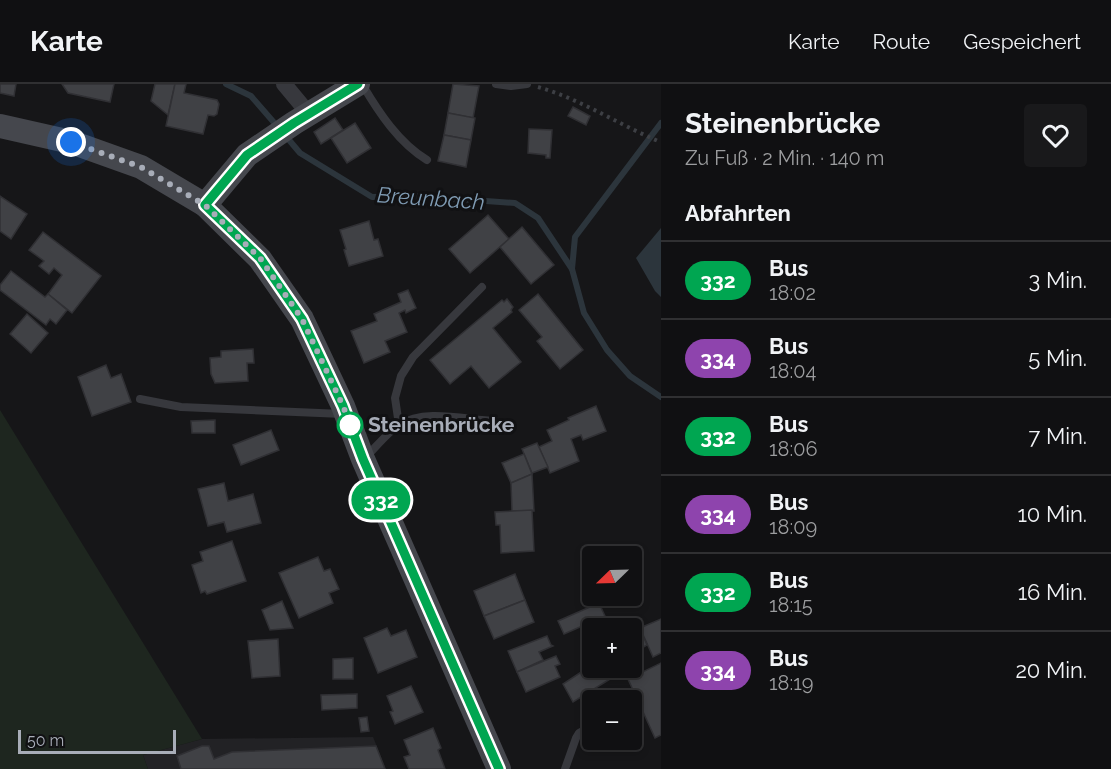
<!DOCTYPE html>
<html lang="de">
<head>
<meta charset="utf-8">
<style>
	body { margin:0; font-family:Raleway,sans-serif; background:#19191b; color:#f1f3f6; height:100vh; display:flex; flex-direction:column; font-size:22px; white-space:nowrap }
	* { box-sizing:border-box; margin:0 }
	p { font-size:20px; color:#9c9d9f }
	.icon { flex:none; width:33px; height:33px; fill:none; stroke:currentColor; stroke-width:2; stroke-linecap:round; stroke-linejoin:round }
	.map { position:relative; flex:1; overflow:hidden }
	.drawer { display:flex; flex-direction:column; background:#101012; width:450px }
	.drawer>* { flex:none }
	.badge { padding:0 12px; border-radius:20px; font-size:21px; line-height:39px }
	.needle { width:39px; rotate:247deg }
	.buttons { position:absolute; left:582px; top:462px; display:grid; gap:12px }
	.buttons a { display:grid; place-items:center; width:60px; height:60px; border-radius:6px; background:#101012; box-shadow:0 3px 9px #0003,0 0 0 2px #303032; font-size:30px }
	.scale { position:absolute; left:18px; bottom:15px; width:158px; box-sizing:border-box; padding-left:6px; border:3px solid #a8adb8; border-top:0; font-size:16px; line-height:21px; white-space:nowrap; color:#a8adb8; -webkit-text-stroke:4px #111113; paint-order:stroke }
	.you { position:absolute; width:30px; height:30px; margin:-15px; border:4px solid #fff; border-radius:50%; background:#1a73e8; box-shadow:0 0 0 9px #1a73e833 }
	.map>.badge { position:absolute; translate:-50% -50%; box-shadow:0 0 0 3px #fff }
	h2 { padding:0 24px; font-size:22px; line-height:54px }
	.round { display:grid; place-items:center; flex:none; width:63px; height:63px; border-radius:6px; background:#19191b }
	.overview { display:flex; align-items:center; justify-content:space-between; height:102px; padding:0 24px }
	h1 { font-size:28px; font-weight:700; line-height:45px }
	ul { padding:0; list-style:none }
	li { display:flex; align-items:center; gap:18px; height:78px; padding:0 24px; border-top:2px solid #303032 }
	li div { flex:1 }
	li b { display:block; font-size:22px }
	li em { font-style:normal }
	li .badge { min-width:66px; font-weight:700; text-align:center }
	header { display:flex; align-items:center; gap:36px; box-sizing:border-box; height:84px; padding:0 30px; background:#101012; border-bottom:2px solid #303032 }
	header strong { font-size:28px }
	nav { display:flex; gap:33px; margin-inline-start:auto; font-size:21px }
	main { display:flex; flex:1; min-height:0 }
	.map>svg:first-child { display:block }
</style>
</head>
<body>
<header>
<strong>Karte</strong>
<nav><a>Karte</a><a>Route</a><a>Gespeichert</a></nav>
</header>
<main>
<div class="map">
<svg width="661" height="685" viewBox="0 0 661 685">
	<rect width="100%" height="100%" fill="#161618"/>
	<path fill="#222225" d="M373,653L386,685H148L143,671L202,655Z"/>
	<path fill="#1e261f" d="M0,326L202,655L143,671L148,685H0Z"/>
	<path fill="#2c353c" d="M661,144V213L655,207L636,174Z"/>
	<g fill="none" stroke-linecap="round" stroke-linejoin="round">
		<g stroke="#2c353c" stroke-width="6">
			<path d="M226,0L251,12L277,42"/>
			<path d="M661,39L575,153L572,185L584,229L607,266L630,292L661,313"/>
			<path d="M284,50L300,69L372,113L417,112L515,119L538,134L572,185"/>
		</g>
	</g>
	<g fill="#404145" stroke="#303034" stroke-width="1.5">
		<path d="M0,0H16L14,12L0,9Z"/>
		<path d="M62,0H114L110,18L68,9Z"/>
		<path d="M155,0H175L168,31L151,17Z"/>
		<path d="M175,0H186L184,9L217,16L219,20L217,30L214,32L208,31L203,50L166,42Z"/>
		<path d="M453,0L479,2L473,34L448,29Z"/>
		<path d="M573,23L590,32L586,41L568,32Z"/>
		<path d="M448,29L475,34L471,56L444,51Z"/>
		<path d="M335,34L343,46L321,60L314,48Z"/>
		<path d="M355,39L371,64L347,79L331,54Z"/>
		<path d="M529,45L552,46L550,74H546V71L528,69Z"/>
		<path d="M444,51L471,56L466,83L438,77Z"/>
		<path d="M0,112L27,130L11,155L0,147Z"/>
		<path d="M488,131L509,155L470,189L449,165Z"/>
		<path d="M369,137L374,156L378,155L383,172L349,182L344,166L346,165L340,146Z"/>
		<path d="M522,143L554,181L531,200L500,163Z"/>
		<path d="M43,148L101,192L72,229L48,210L62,191L54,184L49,190L39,182L44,177L29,166Z"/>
		<path d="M11,187L45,213L48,210L67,226L56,240L50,235L46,241L0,206V201Z"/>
		<path d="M408,206L416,224L406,229L405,226L399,229L407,248L385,257L390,268L364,279L351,247L377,237L374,230L401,218L398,210Z"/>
		<path d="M538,210L583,266L560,285L537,257L542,253L519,226Z"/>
		<path d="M507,215L513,223L511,226L512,228L493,244L521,278L489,304L471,282L450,300L430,276L502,216L504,218Z"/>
		<path d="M27,230L48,249L31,269L10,250Z"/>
		<path d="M253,265L254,279H247L248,297L215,299L211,290L210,274L221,273V267Z"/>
		<path d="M106,281L111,294L121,290L131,318L92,332L78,293Z"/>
		<path d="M596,322L606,347L583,356L581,351L571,355L579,377L550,389L539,363L552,357L547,346L569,336L568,334Z"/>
		<path d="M215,336V349H192L191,337Z"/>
		<path d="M271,346L279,366L241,381L233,361Z"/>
		<path d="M537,359L548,383L532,389L522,365Z"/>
		<path d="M524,370L532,390L511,399L502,379Z"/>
		<path d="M532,390L534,427H512L511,399Z"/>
		<path d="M224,399L228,417L253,410L261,439L227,448L224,438L208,442L198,405Z"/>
		<path d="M532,426L534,467L501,469L500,441H496L495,428Z"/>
		<path d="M232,457L246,497L207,510L205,507L201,509L192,481L203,477L200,468Z"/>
		<path d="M318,473L324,487L330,485L339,505L329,509L333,519L299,534L279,489Z"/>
		<path d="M515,490L525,516L484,532L474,507Z"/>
		<path d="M525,516L534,538L494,555L484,532Z"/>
		<path d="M282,517L293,544L270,546L262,526Z"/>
		<path d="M599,519L605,532L564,550L558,537Z"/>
		<path d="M661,535V569L653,573L640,544Z"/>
		<path d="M387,544L391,552L406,546L417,573L378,589L364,554Z"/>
		<path d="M547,552L551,561L553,562L539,568L543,576L517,588L508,567Z"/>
		<path d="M636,554L638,557L644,554L647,561L632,570V557Z"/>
		<path d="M278,555L280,592L252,594L248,557Z"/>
		<path d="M556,572L560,580L555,582L560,593L526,608L517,588Z"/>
		<path d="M353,574V595H333V575Z"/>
		<path d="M661,579V651L655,654L628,595Z"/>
		<path d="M592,581V584H610L615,592L573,618L563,600Z"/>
		<path d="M411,602L423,628L395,640L390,628L393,627L387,612Z"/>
		<path d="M357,610V624L322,626L321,611Z"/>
		<path d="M367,633L369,647L361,648L359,634Z"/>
		<path d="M433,644L441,664L438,666L445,685H409L404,673L410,671L404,656Z"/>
		<path d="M202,662H209L214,675L232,668L376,662L385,685H181L177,672Z"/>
	</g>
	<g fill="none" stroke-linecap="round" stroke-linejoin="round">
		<path stroke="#3d3f44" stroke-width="4" stroke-dasharray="3 4.5" stroke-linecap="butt" d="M538,3C580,15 618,40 658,57L661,56"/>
		<g stroke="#37383d" stroke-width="8">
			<path d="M362,0C379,29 399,59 427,76"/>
			<path d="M496,0L511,2L527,0"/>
			<path d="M140,315L181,323L343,330"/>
			<path d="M399,341L395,314L401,292L413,273L482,203"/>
			<path d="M366,373C376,363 388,348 399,341C425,324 466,336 495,337"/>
			<path d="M565,685L576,654L579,649L592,642"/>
		</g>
		<path stroke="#37383d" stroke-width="16" d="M284,0L309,30"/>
		<g stroke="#45474d" stroke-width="24">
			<path d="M0,42L71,58L141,83L205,121L260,175L302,235L343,322L363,375L499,685"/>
			<path d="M205,121L247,71L294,39L358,0"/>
		</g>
	</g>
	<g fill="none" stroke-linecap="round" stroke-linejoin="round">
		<g stroke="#fff" stroke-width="14">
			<path id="line" d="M358,0L294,39L247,71L205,121L260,174L302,235L343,322L363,375L499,685"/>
		</g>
		<use href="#line" stroke="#00a651" stroke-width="9"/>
		<path stroke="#a8adb8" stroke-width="6" stroke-dasharray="0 10.8" d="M71,58L141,83L205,121L260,174L302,235L343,322L352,345L350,341"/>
	</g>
	<circle fill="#fff" stroke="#00a651" stroke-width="3" cx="350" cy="341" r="12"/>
	<g text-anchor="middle" stroke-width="6" stroke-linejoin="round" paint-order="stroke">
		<g font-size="21" font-weight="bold" fill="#a8adb8" stroke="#111113" text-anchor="start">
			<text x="368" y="348">Steinenbrücke</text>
		</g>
		<g font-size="22" font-style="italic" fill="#7f9bb3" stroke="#111113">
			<text transform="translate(431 114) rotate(4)" y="8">Breunbach</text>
		</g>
	</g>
</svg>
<div class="buttons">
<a><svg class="needle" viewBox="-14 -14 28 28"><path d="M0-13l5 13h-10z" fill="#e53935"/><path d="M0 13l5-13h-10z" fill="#9c9d9f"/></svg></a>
<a>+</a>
<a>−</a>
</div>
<div class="scale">50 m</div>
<div class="you" style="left:71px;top:58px"></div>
<b class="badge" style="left:381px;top:416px;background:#00a651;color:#fff">332</b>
</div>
<section class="drawer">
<div class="overview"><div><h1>Steinenbrücke</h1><p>Zu Fuß · 2 Min. · 140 m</p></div><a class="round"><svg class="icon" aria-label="heart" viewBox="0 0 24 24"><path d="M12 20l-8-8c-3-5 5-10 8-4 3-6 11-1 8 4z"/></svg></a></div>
<h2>Abfahrten</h2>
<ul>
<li><span class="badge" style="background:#00a651;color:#fff">332</span><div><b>Bus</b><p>18:02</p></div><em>3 Min.</em></li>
<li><span class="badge" style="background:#8e44ad;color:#fff">334</span><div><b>Bus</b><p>18:04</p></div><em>5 Min.</em></li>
<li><span class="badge" style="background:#00a651;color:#fff">332</span><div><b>Bus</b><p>18:06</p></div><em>7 Min.</em></li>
<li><span class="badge" style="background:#8e44ad;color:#fff">334</span><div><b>Bus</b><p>18:09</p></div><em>10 Min.</em></li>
<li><span class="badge" style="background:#00a651;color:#fff">332</span><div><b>Bus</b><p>18:15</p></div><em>16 Min.</em></li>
<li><span class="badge" style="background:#8e44ad;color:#fff">334</span><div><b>Bus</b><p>18:19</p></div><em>20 Min.</em></li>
</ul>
</section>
</main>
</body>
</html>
